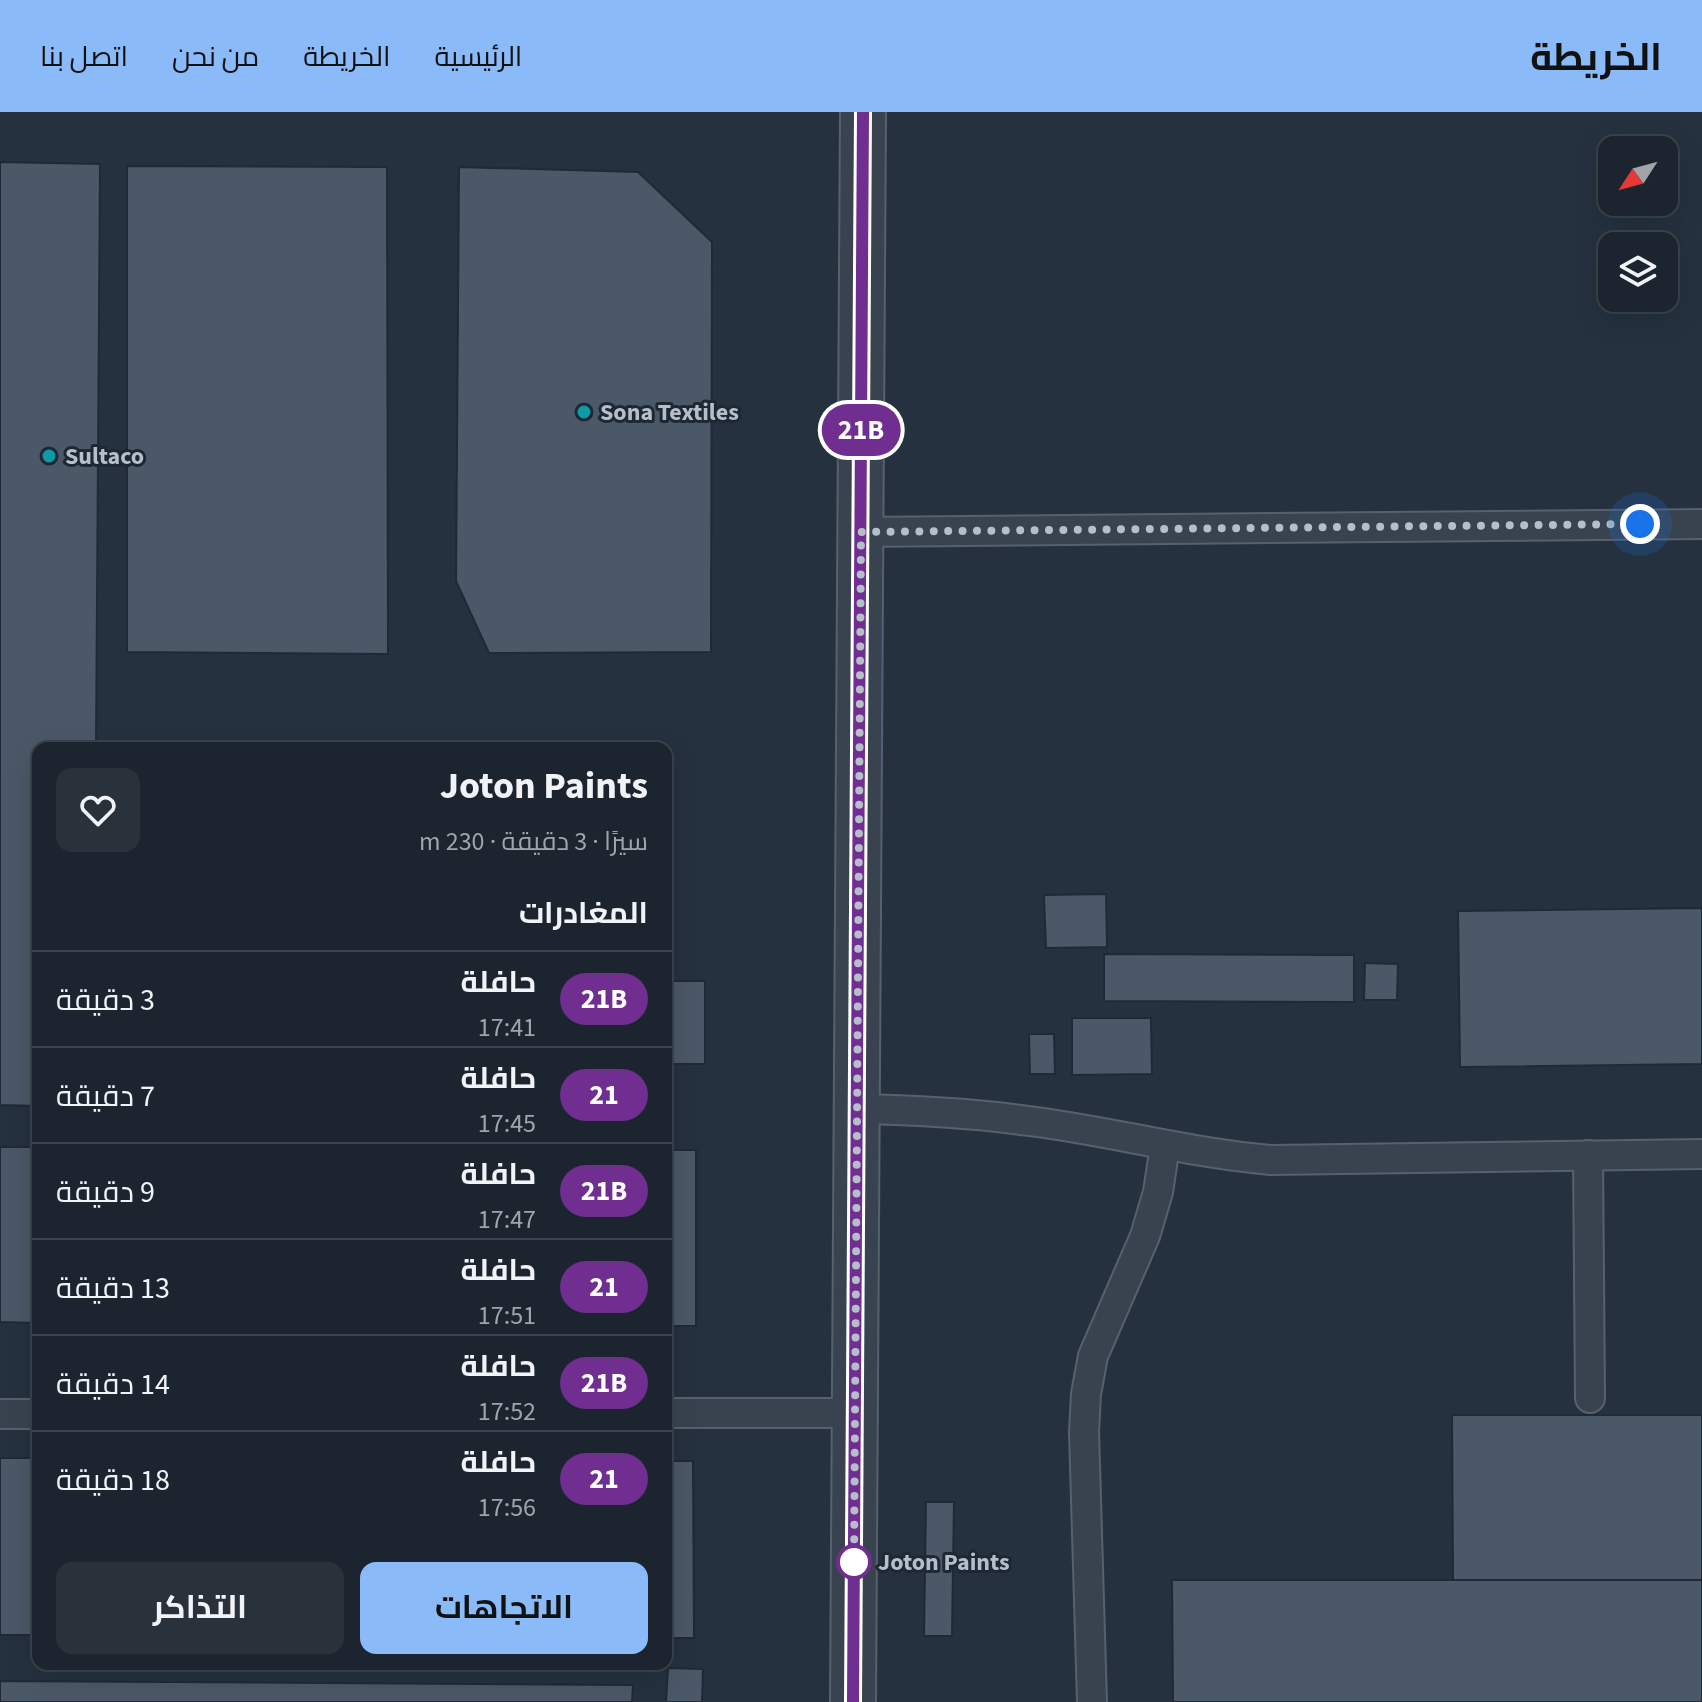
<!DOCTYPE html>
<html lang="ar">
<head>
<meta charset="utf-8">
<style>
	body { margin:0; font-family:"Source Sans 3",Cairo,sans-serif; background:#29313b; color:#f1f3f6; direction:rtl; height:100vh; display:flex; flex-direction:column; font-size:30px; white-space:nowrap }
	* { box-sizing:border-box; margin:0 }
	p { font-size:26px; color:#a0a5aa }
	.icon { flex:none; width:44px; height:44px; fill:none; stroke:currentColor; stroke-width:2; stroke-linecap:round; stroke-linejoin:round }
	.map { position:relative; flex:1; overflow:hidden; direction:ltr }
	.panel { position:absolute; left:32px; top:630px; width:640px; height:928px; display:flex; flex-direction:column; background:#1c252f; border-radius:16px; box-shadow:0 8px 32px #0002,0 0 0 2px #3a424b; direction:rtl }
	.panel>* { flex:none }
	.badge { padding:0 16px; border-radius:26px; font-size:28px; line-height:52px }
	.needle { width:52px; rotate:234deg }
	.controls { position:absolute; left:1598px; top:24px; display:grid; gap:16px }
	.controls a { display:grid; place-items:center; width:80px; height:80px; border-radius:16px; background:#1c252f; box-shadow:0 8px 32px #0002,0 0 0 2px #3a424b; font-size:40px }
	.you { position:absolute; width:40px; height:40px; margin:-20px; border:6px solid #fff; border-radius:50%; background:#1a73e8; box-shadow:0 0 0 12px #1a73e833 }
	.map>.badge { position:absolute; translate:-50% -50%; box-shadow:0 0 0 4px #fff }
	h2 { padding:0 24px; font-size:30px; line-height:72px }
	.round { display:grid; place-items:center; flex:none; width:84px; height:84px; border-radius:16px; background:#29313b }
	.summary { display:flex; align-items:center; justify-content:space-between; height:136px; padding:0 24px }
	h1 { font-size:38px; font-weight:700; line-height:60px }
	.primary-button { display:flex; gap:16px; margin-top:auto; padding:16px 24px }
	.primary-button a { flex:1; height:92px; border-radius:16px; background:#8bbaf8; color:#111; font-size:32px; font-weight:700; line-height:92px; text-align:center }
	.primary-button a+a { background:#29313b; color:#f1f3f6 }
	ul { padding:0; list-style:none }
	li { display:flex; align-items:center; gap:24px; height:96px; padding:0 24px; border-top:2px solid #3a424b }
	li div { flex:1 }
	li b { display:block; font-size:30px }
	li em { font-style:normal }
	li .badge { min-width:88px; font-weight:700; text-align:center }
	header { display:flex; align-items:center; gap:48px; box-sizing:border-box; height:112px; padding:0 40px; background:#8bbaf8; color:#111 }
	header strong { font-size:38px }
	nav { display:flex; gap:44px; margin-inline-start:auto; font-size:28px }
	.map>svg:first-child { display:block }
</style>
</head>
<body>
<header>
<strong>الخريطة</strong>
<nav><a>الرئيسية</a><a>الخريطة</a><a>من نحن</a><a>اتصل بنا</a></nav>
</header>
<div class="map">
<svg width="1702" height="1590" viewBox="0 0 1702 1590">
	<rect width="100%" height="100%" fill="#25313f"/>
	<g fill="#4b5868" stroke="#202a36" stroke-width="2">
		<path d="M0,50L100,52L96,636H38V994L0,993Z"/>
		<path d="M127,54L387,55L388,542L127,540Z"/>
		<path d="M459,55L638,60L712,130L711,540L489,541L456,469Z"/>
		<path d="M1106,782L1107,835L1046,836L1044,783Z"/>
		<path d="M1702,796V952L1460,955L1458,799Z"/>
		<path d="M1104,842L1354,843V890L1104,889Z"/>
		<path d="M1365,851L1398,852L1397,888H1364Z"/>
		<rect x="666" y="869" width="39" height="83"/>
		<path d="M1072,906H1151L1152,962L1072,963Z"/>
		<path d="M1029,922H1054L1055,962H1030Z"/>
		<path d="M0,1035H38V1211L0,1210Z"/>
		<rect x="666" y="1038" width="30" height="176"/>
		<path d="M1452,1303H1702V1468H1453Z"/>
		<rect x="0" y="1346" width="38" height="177"/>
		<path d="M666,1349H693L694,1526H666Z"/>
		<path d="M926,1390H954L952,1524H924Z"/>
		<path d="M1172,1468H1702V1590H1173Z"/>
		<path d="M668,1556L703,1557L702,1590H666Z"/>
		<path d="M0,1569L633,1573L632,1590H0Z"/>
	</g>
	<g fill="none" stroke-linecap="round" stroke-linejoin="round">
		<g stroke="#57616c" stroke-width="32">
			<g id="lane">
				<path d="M861,420L1702,412"/>
				<path d="M857,997C915,998 972,1001 1029,1009C1110,1019 1189,1041 1271,1048L1702,1042"/>
				<path d="M1588,1043L1590,1286"/>
				<path d="M666,1301H855"/>
				<path d="M0,1302H38"/>
				<path d="M1092,1590L1084,1320L1086,1282L1093,1244L1145,1124L1158,1080L1165,1034"/>
			</g>
		</g>
		<g stroke="#57616c" stroke-width="48">
			<path id="street" d="M853,1590L863,0"/>
		</g>
		<use href="#lane" stroke="#39434f" stroke-width="28"/>
		<use href="#street" stroke="#39434f" stroke-width="44"/>
	</g>
	<g fill="none" stroke-linecap="round" stroke-linejoin="round">
		<g stroke="#fff" stroke-width="18">
			<path id="line" d="M853,1590L863,0"/>
		</g>
		<use href="#line" stroke="#6f2e90" stroke-width="12"/>
		<path stroke="#b5bec9" stroke-width="8" stroke-dasharray="0 14.4" d="M854,1450V1453L861,420L1640,412"/>
	</g>
	<g fill="#0f9aa8" stroke="#1d2834" stroke-width="3">
		<circle cx="584" cy="300" r="8"/>
		<circle cx="49" cy="344" r="8"/>
	</g>
	<circle fill="#fff" stroke="#6f2e90" stroke-width="4" cx="854" cy="1450" r="16"/>
	<g text-anchor="middle" stroke-width="6" stroke-linejoin="round" paint-order="stroke">
		<g font-size="24" font-weight="bold" fill="#b5bec9" stroke="#1d2834" text-anchor="start">
			<text x="600" y="308">Sona Textiles</text>
			<text x="65" y="352">Sultaco</text>
		</g>
		<g font-size="24" font-weight="bold" fill="#b5bec9" stroke="#1d2834" text-anchor="start">
			<text x="878" y="1458">Joton Paints</text>
		</g>
	</g>
</svg>
<div class="controls">
<a><svg class="needle" viewBox="-14 -14 28 28"><path d="M0-13l5 13h-10z" fill="#e53935"/><path d="M0 13l5-13h-10z" fill="#a0a5aa"/></svg></a>
<a><svg class="icon" aria-label="layers" viewBox="0 0 24 24"><path d="M12 4l9 5-9 5-9-5zM3 14l9 5 9-5"/></svg></a>
</div>
<div class="you" style="left:1640px;top:412px"></div>
<b class="badge" style="left:861px;top:318px;background:#6f2e90;color:#fff">21B</b>
<section class="panel">
<div class="summary"><div><h1>Joton Paints</h1><p>سيرًا · 3 دقيقة · 230 m</p></div><a class="round"><svg class="icon" aria-label="heart" viewBox="0 0 24 24"><path d="M12 20l-8-8c-3-5 5-10 8-4 3-6 11-1 8 4z"/></svg></a></div>
<h2>المغادرات</h2>
<ul>
<li><span class="badge" style="background:#6f2e90;color:#fff">21B</span><div><b>حافلة</b><p>17:41</p></div><em>3 دقيقة</em></li>
<li><span class="badge" style="background:#6f2e90;color:#fff">21</span><div><b>حافلة</b><p>17:45</p></div><em>7 دقيقة</em></li>
<li><span class="badge" style="background:#6f2e90;color:#fff">21B</span><div><b>حافلة</b><p>17:47</p></div><em>9 دقيقة</em></li>
<li><span class="badge" style="background:#6f2e90;color:#fff">21</span><div><b>حافلة</b><p>17:51</p></div><em>13 دقيقة</em></li>
<li><span class="badge" style="background:#6f2e90;color:#fff">21B</span><div><b>حافلة</b><p>17:52</p></div><em>14 دقيقة</em></li>
<li><span class="badge" style="background:#6f2e90;color:#fff">21</span><div><b>حافلة</b><p>17:56</p></div><em>18 دقيقة</em></li>
</ul>
<div class="primary-button"><a>الاتجاهات</a><a>التذاكر</a></div>
</section>
</div>
</body>
</html>
